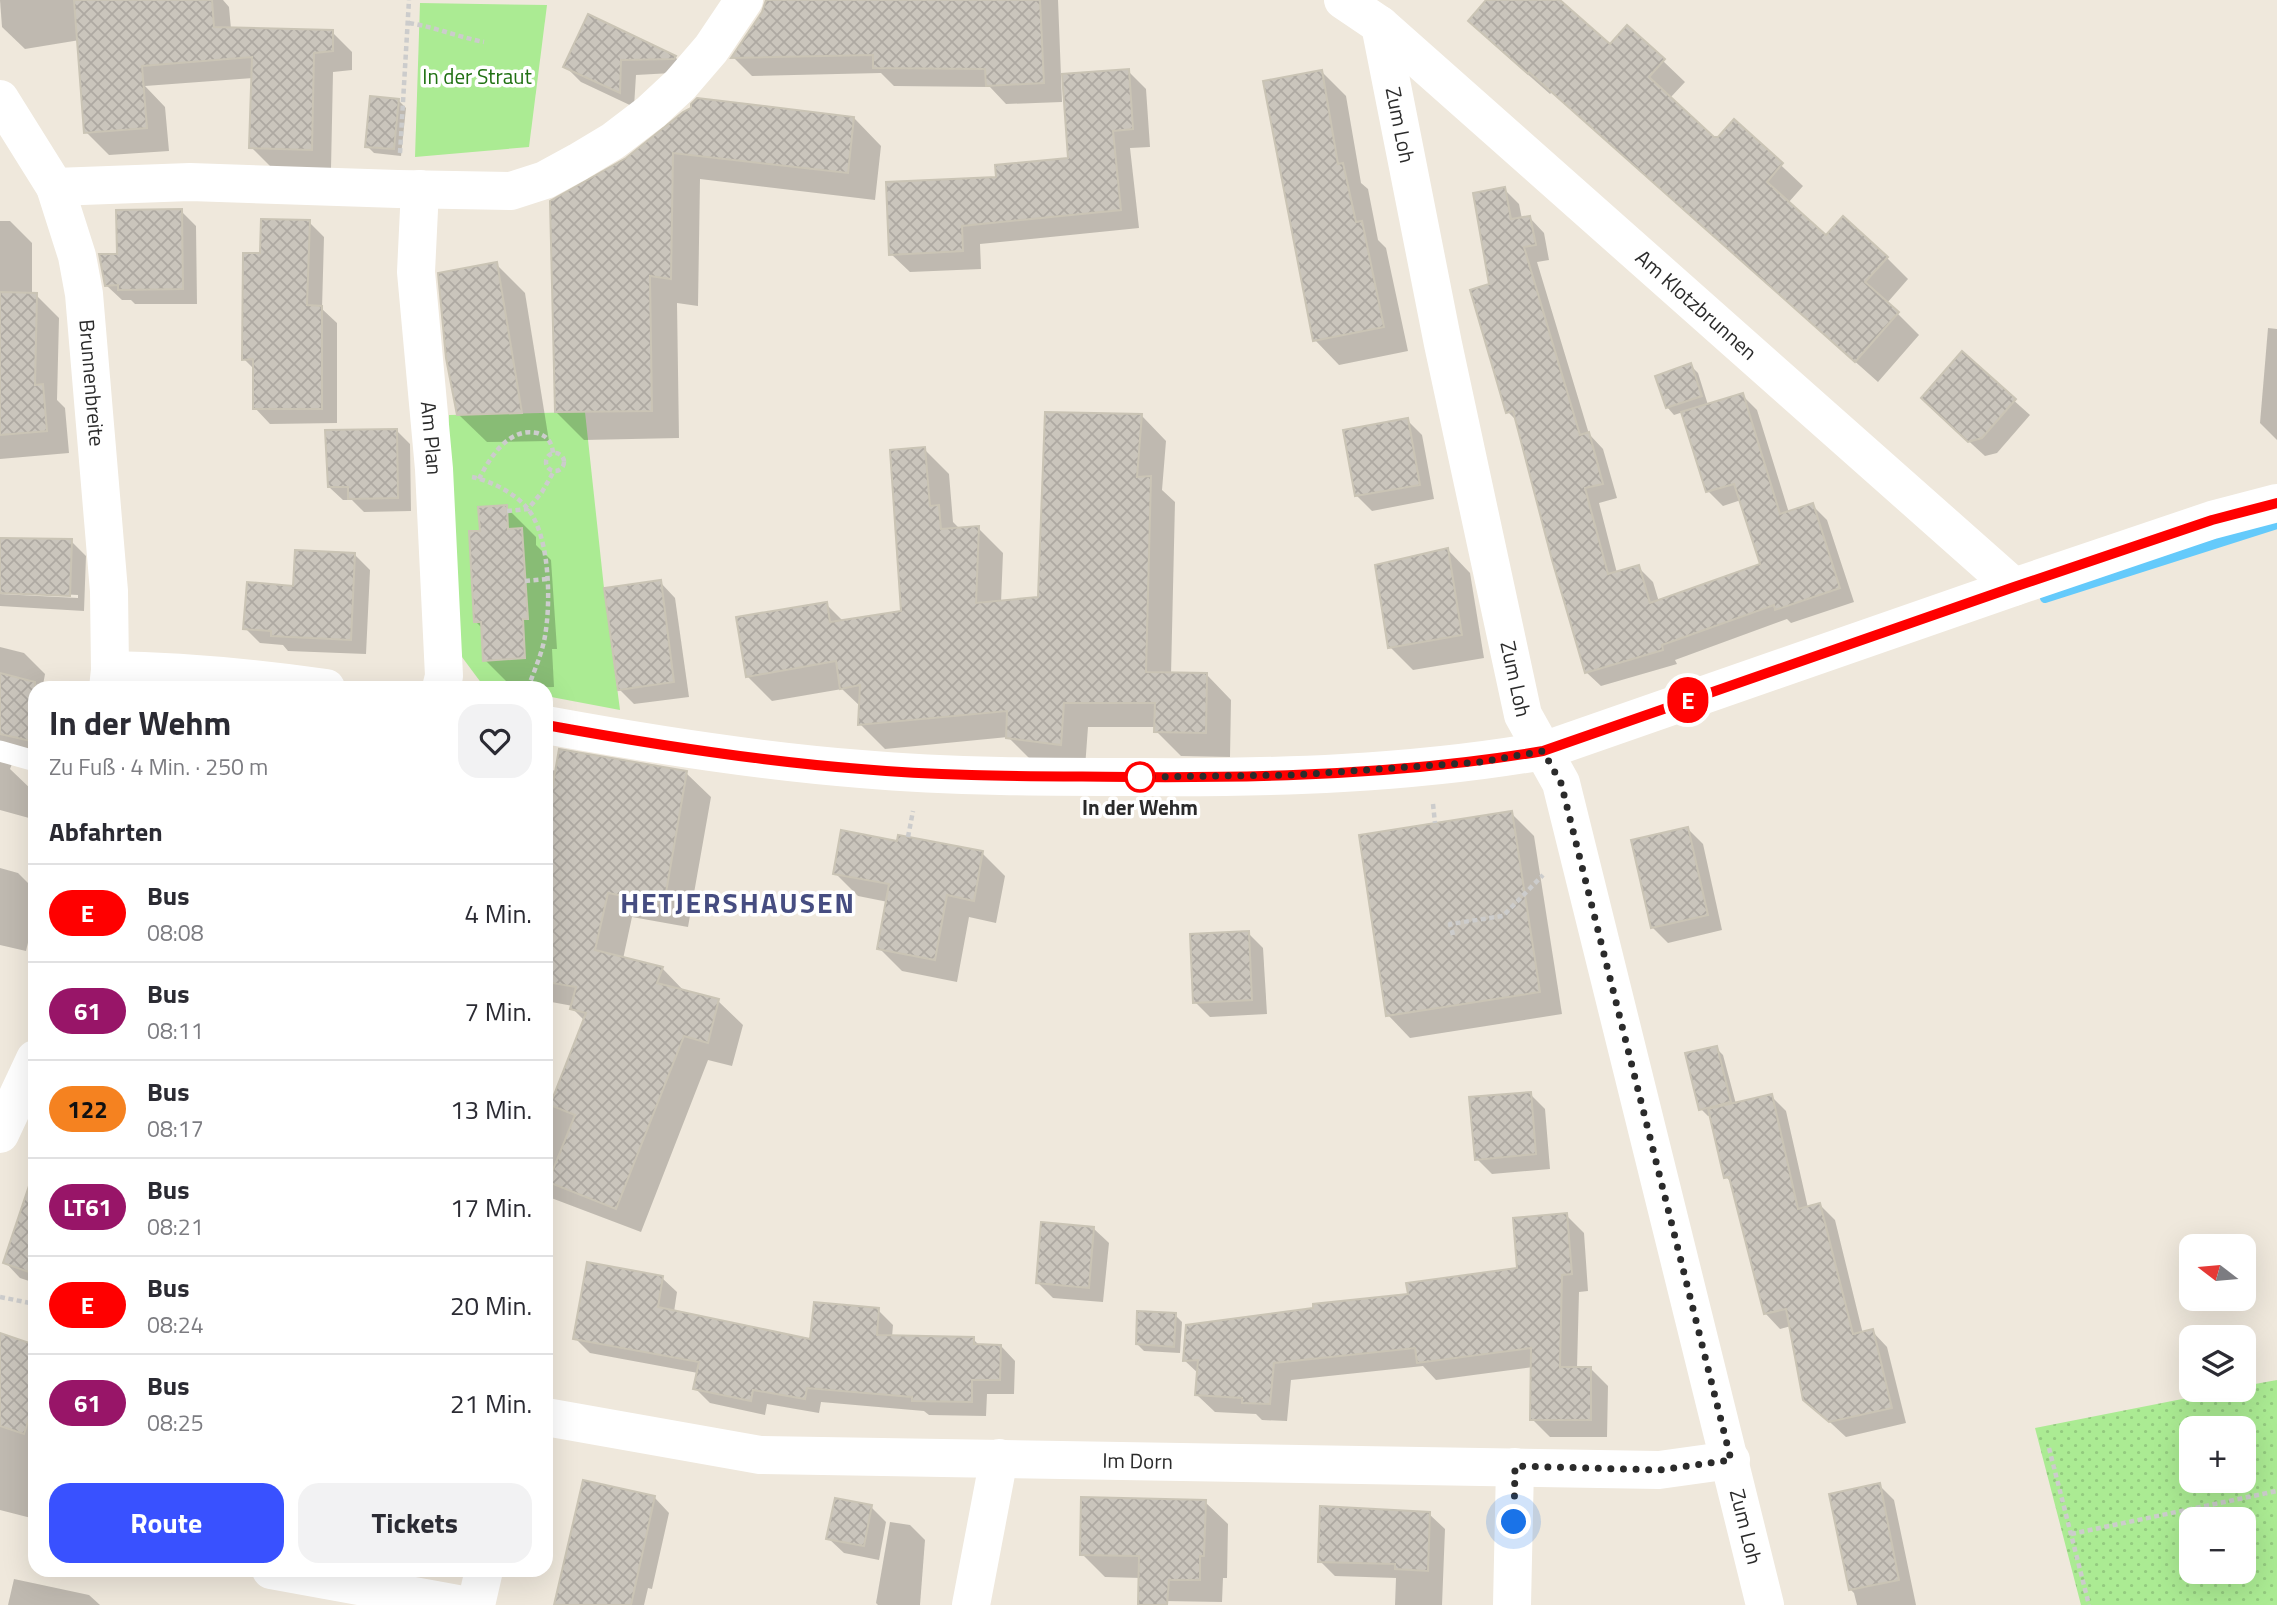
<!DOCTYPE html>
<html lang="de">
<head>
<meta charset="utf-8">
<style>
	body { margin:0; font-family:"Titillium Web",sans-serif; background:#f2f2f3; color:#2b2b33; height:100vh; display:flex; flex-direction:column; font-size:26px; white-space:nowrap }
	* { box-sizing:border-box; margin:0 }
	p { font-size:23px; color:#7c7c81 }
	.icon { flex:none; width:38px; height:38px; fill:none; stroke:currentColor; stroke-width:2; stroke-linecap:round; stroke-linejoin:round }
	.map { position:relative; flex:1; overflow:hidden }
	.side { position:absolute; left:28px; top:681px; width:525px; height:896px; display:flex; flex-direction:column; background:#fff; border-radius:21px; box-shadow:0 7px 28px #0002 }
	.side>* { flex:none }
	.badge { padding:0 14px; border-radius:23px; font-size:24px; line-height:46px }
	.needle { width:46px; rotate:286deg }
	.fabs { position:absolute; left:2179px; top:1234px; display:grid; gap:14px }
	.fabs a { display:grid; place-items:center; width:77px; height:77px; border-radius:14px; background:#fff; box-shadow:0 7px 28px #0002; font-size:35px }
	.you { position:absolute; width:35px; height:35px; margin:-18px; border:5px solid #fff; border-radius:50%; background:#1a73e8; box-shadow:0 0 0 10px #1a73e833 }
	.map>.badge { position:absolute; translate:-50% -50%; box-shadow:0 0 0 4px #fff }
	h2 { padding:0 21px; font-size:26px; line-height:63px }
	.round { display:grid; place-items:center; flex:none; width:74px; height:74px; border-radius:21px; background:#f2f2f3 }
	.head { display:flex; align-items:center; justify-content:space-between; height:119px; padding:0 21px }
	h1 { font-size:33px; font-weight:700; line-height:52px }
	.button { display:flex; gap:14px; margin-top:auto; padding:14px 21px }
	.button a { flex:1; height:80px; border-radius:21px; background:#3951ff; color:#fff; font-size:28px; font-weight:700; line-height:80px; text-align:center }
	.button a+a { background:#f2f2f3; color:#2b2b33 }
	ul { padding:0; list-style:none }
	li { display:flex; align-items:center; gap:21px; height:98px; padding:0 21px; border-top:2px solid #e1e1e2 }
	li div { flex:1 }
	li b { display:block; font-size:26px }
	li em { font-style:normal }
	li .badge { min-width:77px; font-weight:700; text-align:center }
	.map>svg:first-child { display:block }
</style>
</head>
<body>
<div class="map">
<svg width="2277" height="1605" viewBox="0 0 2277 1605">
	<defs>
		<pattern id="grass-dots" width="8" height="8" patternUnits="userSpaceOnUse" patternTransform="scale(1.75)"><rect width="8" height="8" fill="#abeb93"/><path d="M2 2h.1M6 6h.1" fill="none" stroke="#93ca7f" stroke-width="1.8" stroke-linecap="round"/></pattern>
		<pattern id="building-cross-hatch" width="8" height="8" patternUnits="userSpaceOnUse" patternTransform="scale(1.75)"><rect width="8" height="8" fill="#cac5bc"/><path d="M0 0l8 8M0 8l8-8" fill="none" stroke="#aea9a2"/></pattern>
	</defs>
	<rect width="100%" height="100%" fill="#efe8dc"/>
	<path fill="url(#grass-dots)" fill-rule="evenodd" d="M2277,1380V1605H2081L2035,1428L2228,1390H2244V1386ZM2191,1428H2244V1480H2191ZM2191,1519H2244V1572H2191Z"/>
	<g fill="#abeb93">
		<path d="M420,3L547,5L529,147L415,157Z"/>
		<path d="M585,412L604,588L620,710L546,696V688H502L482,684L459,653L448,441L449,415Z"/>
	</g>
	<g fill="#0003">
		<path d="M0,0H85L92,38L25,49L2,27Z"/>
		<path d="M120,0H223L229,7L231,29L332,32L352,52V70L333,72L331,169L271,167L251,147L253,78L145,86L165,107L169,151L109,155L86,132Z"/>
		<path d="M767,0H1058L1062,102L1006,104L990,87L894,86L881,73L752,76L734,58L764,12Z"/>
		<path d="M1488,0H1557L1610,47L1663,61L1685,82L1670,98L1714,138L1718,139L1734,121L1803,186L1788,203L1826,238L1887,258L1908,279L1887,303L1919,335L1878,382L1552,92L1550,94L1491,42L1470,21Z"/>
		<path d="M589,17L675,57L690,72L636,75L634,107L581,82L566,67Z"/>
		<path d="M1128,71L1146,89L1150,147L1130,148L1139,228L980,244L981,269L910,272L891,254L998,179L1070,159Z"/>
		<path d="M1322,72L1346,96L1361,183L1368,189L1378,240L1386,248L1408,351L1339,365L1315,340Z"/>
		<path d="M399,101L406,108L401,156L374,153L367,146Z"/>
		<path d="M854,118L881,146L875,200L700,179L698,306L677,303L679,438L584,440L556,412L627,160Z"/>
		<path d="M1504,189L1519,204L1522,219L1530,218L1544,233L1549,260L1537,262L1589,434L1603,449L1617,498L1599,503L1617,573L1638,567L1653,582L1659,602L1762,565L1741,500L1723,506L1708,491L1683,412L1674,415L1667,407L1690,365L1698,373L1708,405L1742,395L1757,410L1789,513L1812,505L1827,520L1854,602L1791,623L1787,619L1675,660L1677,664L1601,686L1586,672L1518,422L1508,412L1491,285Z"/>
		<path d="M181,211L196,226L197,304H135L131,300H122L106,285L119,256Z"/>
		<path d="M0,221H10L32,243V295H36L59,318L57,400L65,408L69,453L0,459Z"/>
		<path d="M309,222L324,237L322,309L337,323V423L270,424L255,408V370L244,359L262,255Z"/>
		<path d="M496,264L525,293L549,441L487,442L458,414Z"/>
		<path d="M2268,328L2277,329V440L2260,423Z"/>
		<path d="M1962,354L2030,415L1997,453L1985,456L1938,413Z"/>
		<path d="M1142,416L1166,441L1162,490L1175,502L1171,675H1207L1231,700L1230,757L1181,756L1156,731V727H1088L1085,768L1033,762L1008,737L885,749L860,724L861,707L842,689L772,701L747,676L826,604L844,622L902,612L924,449L949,474L953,522L960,529L978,528L1003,553L1001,603L1040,599Z"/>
		<path d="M1407,420L1422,435L1434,499L1372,511L1356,495Z"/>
		<path d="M396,430L410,444L411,511L364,512L352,500H343L329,487Z"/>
		<path d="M506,507L536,537V545L551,560L557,649H552L554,687L513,688L485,660L483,629L476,622Z"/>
		<path d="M0,539L71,541L86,556L84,611L0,606V594L78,598V595L0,591Z"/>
		<path d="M1448,550L1470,573L1484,658L1413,670L1390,647Z"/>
		<path d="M355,555L370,570L366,654L288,651L283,645L260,643L245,628L295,588Z"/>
		<path d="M660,582L675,598L689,697L634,704L619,689Z"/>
		<path d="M0,647L24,653L45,674L43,685L54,688H35V762L12,764L10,769L34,792L29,818L0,810Z"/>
		<path d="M546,769L557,771L686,773L711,797L688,927L632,917L623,959L662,968L685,992L718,1001L743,1025L732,1066L708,1060L641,1232L546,1196V1104L551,1105L585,1021L572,1008L573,1006L546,1001Z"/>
		<path d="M1511,813L1534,836L1562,1014L1410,1038L1388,1015Z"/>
		<path d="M1688,829L1703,844L1722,930L1668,943L1652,927Z"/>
		<path d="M898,843L982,853L1005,876L996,923L969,917L957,982L902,971L879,948L888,902L858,896L835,873Z"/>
		<path d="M0,868L18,873L35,890V913L26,951L0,945Z"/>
		<path d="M1248,933L1263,948L1267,1014L1210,1017L1195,1002Z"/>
		<path d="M1716,1048L1723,1055L1736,1104L1771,1096L1786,1111L1808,1208L1820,1205L1835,1220L1863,1334L1872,1331L1887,1347L1906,1423L1846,1437L1805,1399L1791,1326L1780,1329L1765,1313L1733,1184L1726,1177L1712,1115L1708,1116L1701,1109Z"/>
		<path d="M1530,1094L1545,1109L1550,1169L1492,1174L1477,1159Z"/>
		<path d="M35,1173V1283L20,1278L5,1262Z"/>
		<path d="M1566,1215L1584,1233L1588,1291L1579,1292L1577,1368H1590L1608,1386L1607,1437H1550L1532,1419L1533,1367L1436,1380L1423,1366L1291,1380L1287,1421L1262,1420L1256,1414L1215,1412L1197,1395L1199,1374L1184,1360L1410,1295L1519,1270Z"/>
		<path d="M1093,1228L1109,1243L1103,1302L1053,1298L1038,1283Z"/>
		<path d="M662,1278L677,1292L674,1312L812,1341L878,1310L893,1325L892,1337L973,1339L980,1346H1001L1015,1361L1014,1394H987L986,1416L929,1415L924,1411L821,1402L819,1413L767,1404L765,1415L710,1403L695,1388L698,1373L590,1353L575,1338Z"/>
		<path d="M1175,1315L1182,1322L1180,1353L1144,1351L1137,1344Z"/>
		<path d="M0,1335L35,1347V1519L0,1510Z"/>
		<path d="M1879,1485L1894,1500L1916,1605H1857L1854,1593L1851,1590Z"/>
		<path d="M654,1497L669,1513L652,1589L648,1588L644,1605H556Z"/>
		<path d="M1205,1502L1228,1524L1227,1578H1223L1222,1602L1164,1601L1141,1578L1105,1577L1082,1554Z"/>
		<path d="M871,1507L886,1522L879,1560L844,1553L828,1538Z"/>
		<path d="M1429,1514L1445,1529L1442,1605H1395L1396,1578L1335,1576L1320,1561Z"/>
		<path d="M890,1522L910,1525L925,1540L920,1605H878L876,1603Z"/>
		<path d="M14,1579L89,1595L100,1605H8Z"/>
	</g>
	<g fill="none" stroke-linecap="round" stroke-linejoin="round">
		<path stroke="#64cafb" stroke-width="10" d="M2045,598L2277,524"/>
	</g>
	<g fill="url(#building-cross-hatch)" stroke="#cac4b5" stroke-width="2">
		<path d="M74,0H212L214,27L333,30V51L314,53L312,150L249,148L252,57L142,66L147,128L84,133Z"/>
		<path d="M766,0H1040L1044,83L986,86L985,69L873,68V55L731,58L762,12Z"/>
		<path d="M1486,0H1560L1610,44L1627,25L1665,59L1649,77L1714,137H1718L1734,119L1783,163L1767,182L1826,235L1843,216L1888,257L1865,282L1899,312L1855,362L1529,72L1528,74L1468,21Z"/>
		<path d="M588,14L676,56L674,59L621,60L620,93L563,67Z"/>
		<path d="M1129,69L1133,129L1113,131L1121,210L962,226L963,251L889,255L886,182L996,177L995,165L1068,158L1062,74Z"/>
		<path d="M1322,70L1338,164L1343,163L1356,222L1362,221L1384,327L1313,341L1263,81Z"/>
		<path d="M370,96L399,99L394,149L365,147Z"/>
		<path d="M697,98L854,117L848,173L673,153L671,279L650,276L652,411L555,412L550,201L626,158L683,112L691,108V104Z"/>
		<path d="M1505,187L1511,219L1530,216L1536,245L1524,247L1580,435L1589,432L1603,484L1585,488L1608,574L1639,565L1650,603L1760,564L1734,484L1706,492L1681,412L1743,393L1780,514L1813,503L1840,588L1775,610L1774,605L1662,645L1663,650L1585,673L1552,560L1513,411L1506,413L1470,290L1489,284L1473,193Z"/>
		<path d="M182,209L183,289L118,290V285L105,286L99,254H117L116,210Z"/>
		<path d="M261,219L310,220L307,305L322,306V409H253V359L242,360L243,253H260Z"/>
		<path d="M497,262L522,413L457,415L446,358L438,273Z"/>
		<path d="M0,292L37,293L35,385L43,384L47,431L0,435Z"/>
		<path d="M1962,351L2016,399L1982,438L1968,442L1921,398Z"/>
		<path d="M1691,363L1702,396L1666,408L1655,376Z"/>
		<path d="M1045,412L1142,414L1137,477L1151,476L1146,672L1207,673L1206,733L1154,732L1155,703H1064L1061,745L1006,738L1007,711L858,725L860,685L840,689L836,661L746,677L736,617L827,602L830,622L901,611L890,450L925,447L930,506L939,505L941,529L979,526L976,603L1038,597Z"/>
		<path d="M1408,418L1420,485L1355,496L1343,430Z"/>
		<path d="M397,429L398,498L348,499V487H328L325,430Z"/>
		<path d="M507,505L508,529L522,528L528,619H523L525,658L483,661L481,622H474L469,531H480L478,507Z"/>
		<path d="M0,538L72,539L70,596L0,593Z"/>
		<path d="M1448,548L1462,635L1388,648L1375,565Z"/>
		<path d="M295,550L355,553L351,640L271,636V631L243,629L247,582L293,586Z"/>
		<path d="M661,580L674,682L618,690L604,588Z"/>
		<path d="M0,673L35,682V742L0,734Z"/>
		<path d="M559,749L687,771L664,904L608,893L595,950L663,967L657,983L719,999L708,1043L684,1036L616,1209L548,1182L575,1115L550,1105L586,1013L570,1009L576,987L546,982V824Z"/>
		<path d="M1512,811L1540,992L1386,1016L1359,835Z"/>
		<path d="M1688,827L1708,915L1651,928L1631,840Z"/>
		<path d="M841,830L897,841L898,835L983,851L974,901L947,895L935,960L877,949L889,884L833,874Z"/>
		<path d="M1249,931L1252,1000L1193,1003L1190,934Z"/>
		<path d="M1717,1046L1731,1102L1699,1110L1685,1053Z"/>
		<path d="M1531,1092L1536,1154L1475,1160L1469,1097Z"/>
		<path d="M1772,1094L1798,1209L1820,1203L1853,1334L1873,1329L1892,1408L1829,1422L1803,1400L1786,1309L1764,1314L1729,1177L1724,1178L1708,1109Z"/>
		<path d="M30,1183L35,1184V1274L3,1263Z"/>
		<path d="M1567,1213L1572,1274L1562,1275L1560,1367H1591V1420H1530L1531,1348L1417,1363L1415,1348L1274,1363L1270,1404L1242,1403V1398L1195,1395L1198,1360L1183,1361L1186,1325L1313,1308V1304L1408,1294L1406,1283L1517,1268L1513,1218Z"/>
		<path d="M1041,1222L1094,1227L1089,1288L1036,1283Z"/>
		<path d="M587,1262L663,1276L658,1307L810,1339L814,1302L879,1308L877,1335L974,1337V1344L1001,1345L1000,1380H972V1402L912,1401V1397L807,1388L805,1399L753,1390L751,1401L693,1389L699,1362L573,1339Z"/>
		<path d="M1137,1311L1176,1313L1174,1347L1136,1344Z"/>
		<path d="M0,1333L35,1345V1399L24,1434L0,1426Z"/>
		<path d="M583,1480L655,1496L631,1605H554Z"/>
		<path d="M1880,1483L1899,1580L1849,1590L1829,1494Z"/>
		<path d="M1081,1497L1206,1500L1204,1556H1200V1580H1169L1167,1605H1138L1139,1556L1080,1555Z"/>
		<path d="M835,1498L872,1505L864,1546L826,1539Z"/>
		<path d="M1320,1506L1430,1512L1428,1571L1395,1569V1564L1318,1562Z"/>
	</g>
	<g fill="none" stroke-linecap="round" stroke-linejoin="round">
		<g stroke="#ccc" stroke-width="4.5" stroke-dasharray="5 3.5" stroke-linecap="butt">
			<path d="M409,23C435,27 458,37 484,42"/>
			<path d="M400,153L409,0"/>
			<circle cx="555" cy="462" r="9"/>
			<path d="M472,477C491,481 515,493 528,509C550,537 551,602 545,636C542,654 534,671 528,688"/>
			<path d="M479,479C490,457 509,427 537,433C548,436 552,443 553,453"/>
			<path d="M507,511L528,509L542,492L554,471"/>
			<path d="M525,581L547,579"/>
			<path d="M1433,804L1435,823"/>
			<path d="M908,837L913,811"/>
			<path d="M1453,935L1450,924L1503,916L1543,875"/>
			<path d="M0,1297L35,1304"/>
			<path d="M2049,1448L2089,1605"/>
			<path d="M2071,1534L2277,1491"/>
		</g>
		<path stroke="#fff" stroke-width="21" d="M0,751L35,761"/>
		<g stroke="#fff" stroke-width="38">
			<path id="s1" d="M1343,0L1380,25L2014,587"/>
			<path id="s2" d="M1380,25L1443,344L1523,715L1561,783L1765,1605"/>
			<path d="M55,187L190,182L398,189L511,191L545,180L578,162L613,141L651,112L680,85L711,49L744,0"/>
			<path id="s3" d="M420,189L416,272L434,469L444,676L441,688"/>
			<path id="s4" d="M546,1417L760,1455L1659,1470L1731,1460"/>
			<path d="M271,1570L463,1605"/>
			<path d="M476,1605L484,1570"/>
			<path d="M971,1605L999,1458"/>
			<path d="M1512,1605L1515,1467"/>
		</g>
		<g stroke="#fff" stroke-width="38">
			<path id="s5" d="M0,99L55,187L77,256L84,294L109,591L110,670L108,688"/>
			<path d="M110,670C183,671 254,678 326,688"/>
			<path d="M546,725C650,744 755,761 861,769C954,777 1048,777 1141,777C1275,778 1411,774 1543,751L2014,587L2212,520L2277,503"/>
			<path d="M0,1134L35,1059"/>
		</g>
	</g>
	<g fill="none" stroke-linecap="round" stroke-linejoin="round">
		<g stroke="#fff" stroke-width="16">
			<path id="line" d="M546,725C650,744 755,761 861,769C951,777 1041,776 1131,777C1268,778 1407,774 1543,751L2014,587L2212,520L2277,503"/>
		</g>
		<use href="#line" stroke="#f00" stroke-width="10"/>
		<path stroke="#2b2b2b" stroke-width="7" stroke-dasharray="0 12.6" d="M1140,777L1293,775L1480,762L1543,751L1561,783L1731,1460L1659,1470L1515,1466L1514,1522"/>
	</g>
	<circle fill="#fff" stroke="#f00" stroke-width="3.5" cx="1140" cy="777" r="14"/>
	<g text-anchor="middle" stroke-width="7" stroke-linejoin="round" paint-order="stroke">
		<g font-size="21" fill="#207113" stroke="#fff">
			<text x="477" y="84">In der Straut</text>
		</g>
		<g font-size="21" fill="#2b2b2b" stroke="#fff">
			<text dy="7" stroke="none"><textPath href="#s2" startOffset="102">Zum Loh</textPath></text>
			<text dy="7" stroke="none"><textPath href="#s1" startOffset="467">Am Klotzbrunnen</textPath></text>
			<text dy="7" stroke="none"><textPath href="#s5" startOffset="304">Brunnenbreite</textPath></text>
			<text dy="7" stroke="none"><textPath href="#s3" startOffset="250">Am Plan</textPath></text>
			<text dy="7" stroke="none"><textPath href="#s2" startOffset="668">Zum Loh</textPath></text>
			<text dy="7" stroke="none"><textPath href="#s4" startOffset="595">Im Dorn</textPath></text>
			<text dy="7" stroke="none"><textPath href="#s2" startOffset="1549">Zum Loh</textPath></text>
		</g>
		<g font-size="21" font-weight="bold" fill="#2b2b2b" stroke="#fff">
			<text x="1140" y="815">In der Wehm</text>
		</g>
		<g font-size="28" font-weight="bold" letter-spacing="2" fill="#464d81" stroke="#fff">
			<text x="738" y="913">HETJERSHAUSEN</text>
		</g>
	</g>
</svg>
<div class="fabs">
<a><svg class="needle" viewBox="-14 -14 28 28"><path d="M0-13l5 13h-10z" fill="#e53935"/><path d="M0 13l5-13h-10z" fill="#7c7c81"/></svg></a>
<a><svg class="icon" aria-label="layers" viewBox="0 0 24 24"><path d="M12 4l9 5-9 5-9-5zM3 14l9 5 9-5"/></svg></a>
<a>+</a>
<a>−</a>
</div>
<div class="you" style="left:1514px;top:1522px"></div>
<b class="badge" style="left:1688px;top:700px;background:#f00;color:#fff">E</b>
<section class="side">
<div class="head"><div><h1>In der Wehm</h1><p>Zu Fuß · 4 Min. · 250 m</p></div><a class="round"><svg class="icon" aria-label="heart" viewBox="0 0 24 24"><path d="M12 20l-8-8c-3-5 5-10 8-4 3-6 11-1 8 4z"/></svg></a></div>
<h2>Abfahrten</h2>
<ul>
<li><span class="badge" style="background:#f00;color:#fff">E</span><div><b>Bus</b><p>08:08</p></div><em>4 Min.</em></li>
<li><span class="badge" style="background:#981568;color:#fff">61</span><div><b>Bus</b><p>08:11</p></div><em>7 Min.</em></li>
<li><span class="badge" style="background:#f58220;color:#111">122</span><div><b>Bus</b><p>08:17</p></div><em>13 Min.</em></li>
<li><span class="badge" style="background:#981568;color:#fff">LT61</span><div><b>Bus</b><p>08:21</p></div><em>17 Min.</em></li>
<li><span class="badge" style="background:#f00;color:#fff">E</span><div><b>Bus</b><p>08:24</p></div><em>20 Min.</em></li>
<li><span class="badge" style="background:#981568;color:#fff">61</span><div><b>Bus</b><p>08:25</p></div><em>21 Min.</em></li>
</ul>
<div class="button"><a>Route</a><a>Tickets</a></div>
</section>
</div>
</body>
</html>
